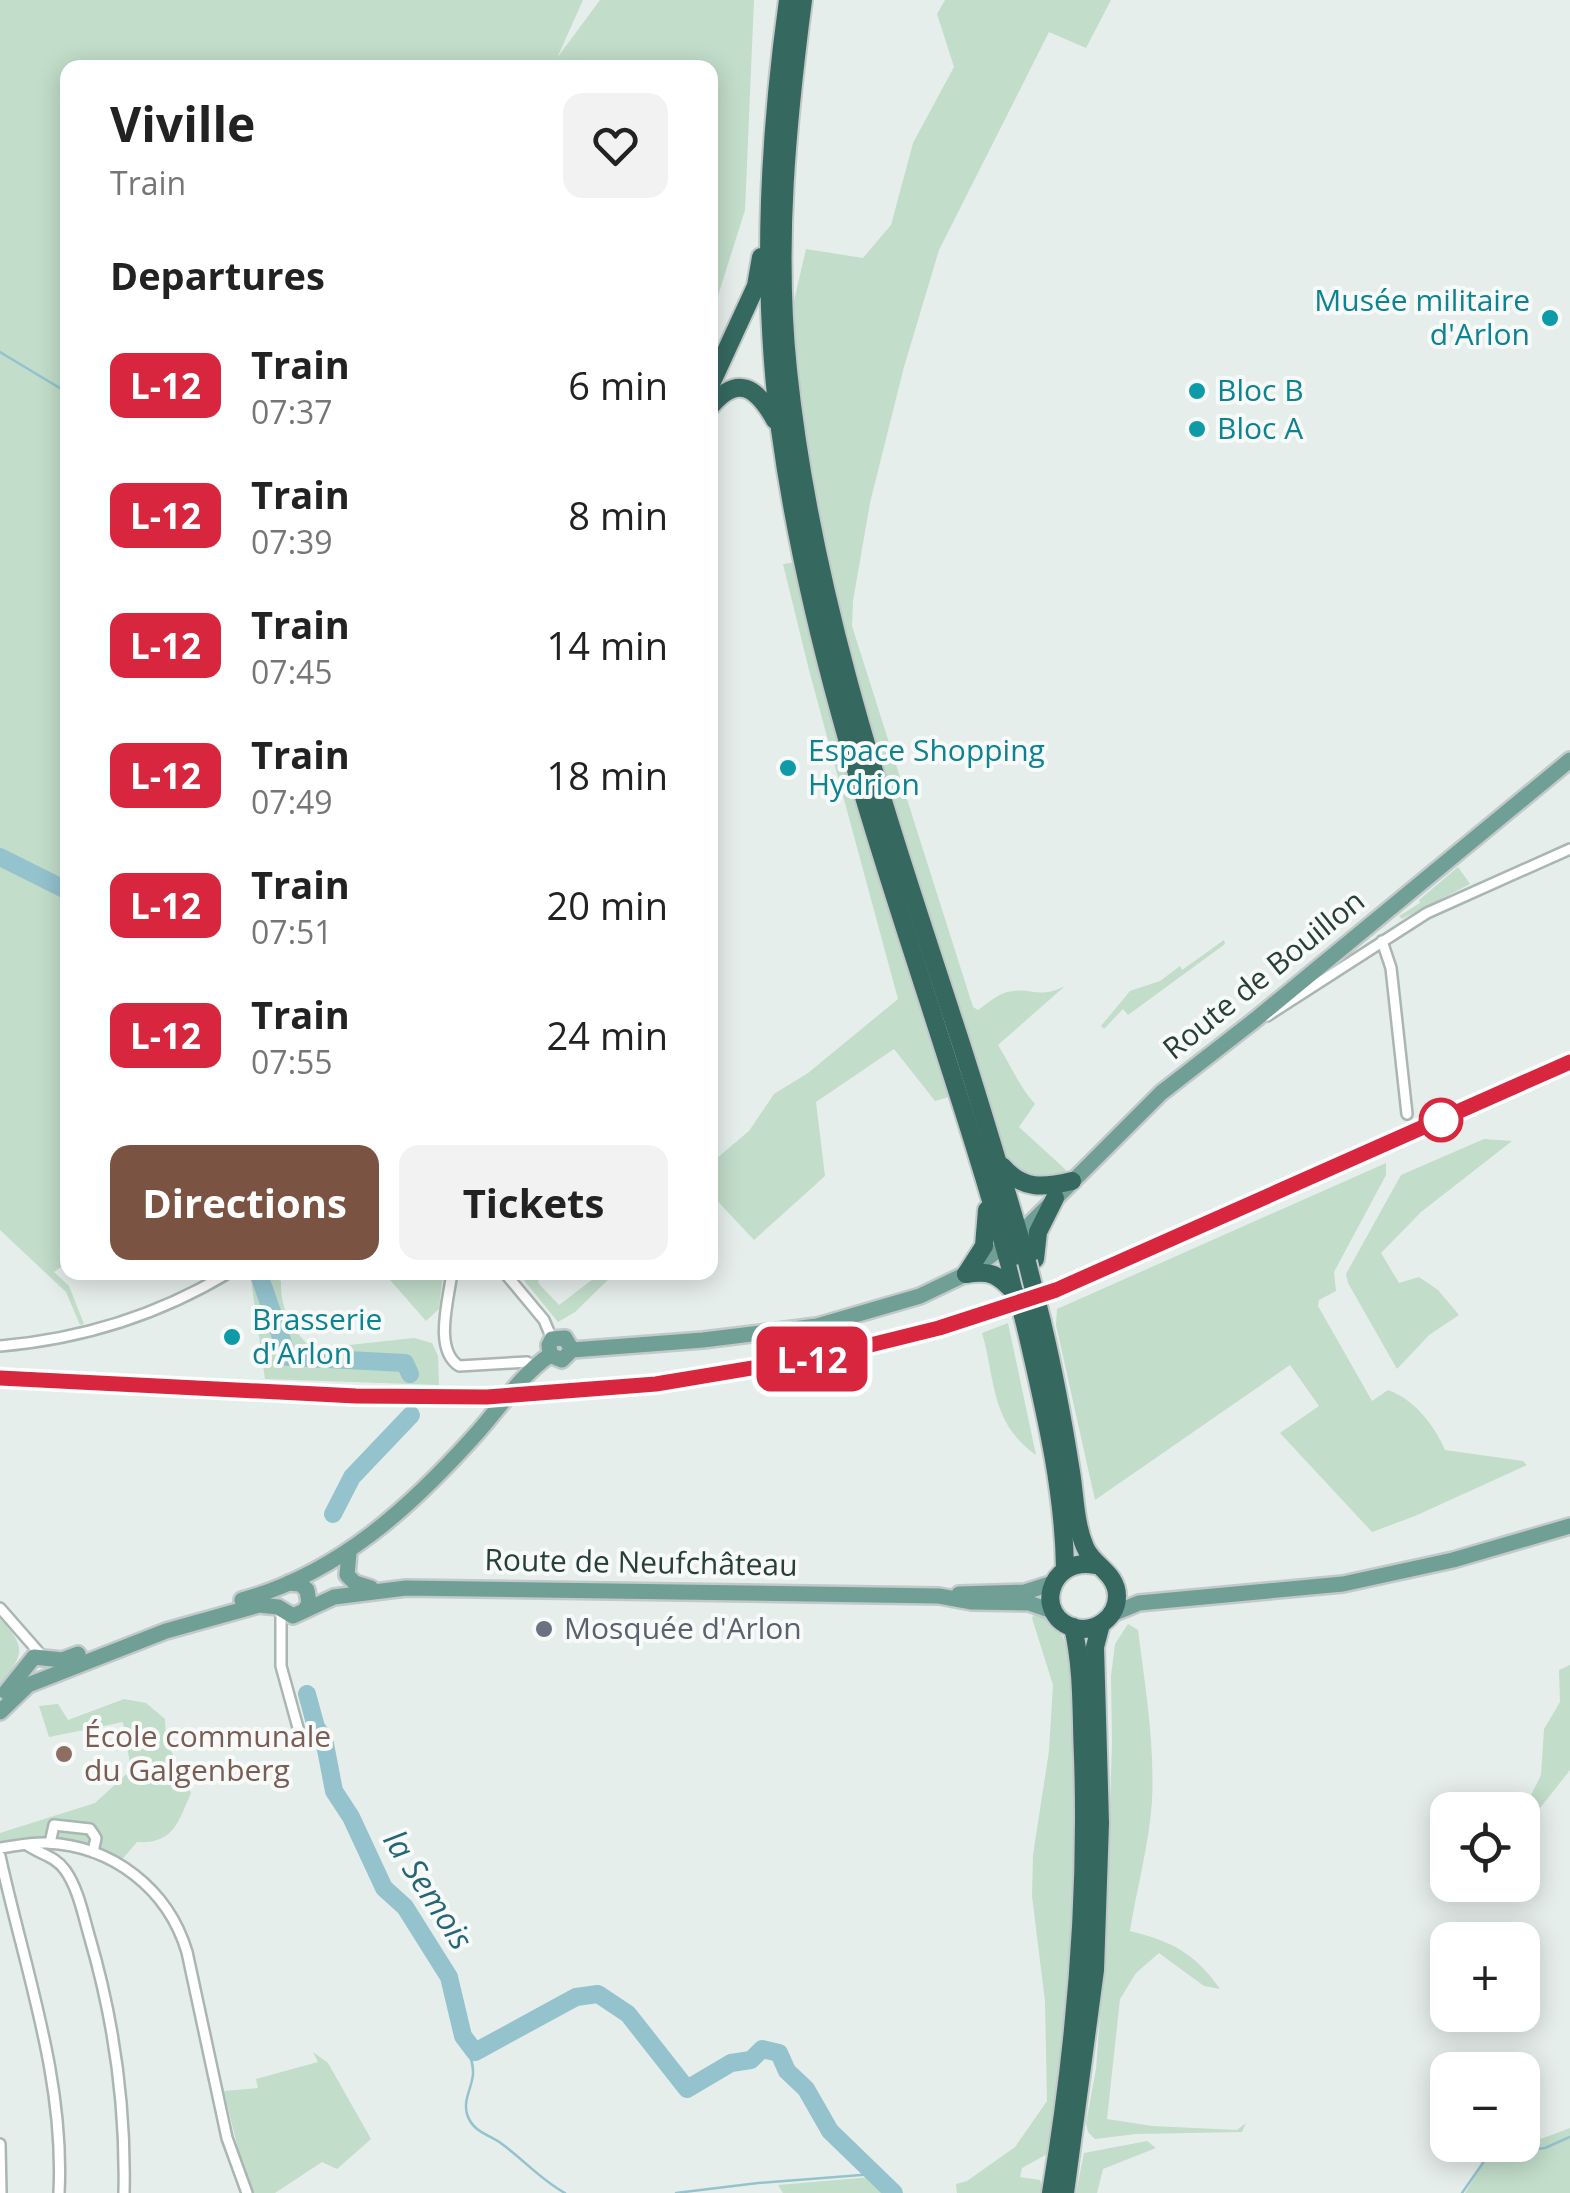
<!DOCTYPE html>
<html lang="en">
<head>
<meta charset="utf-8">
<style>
	body { margin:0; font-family:"Open Sans",sans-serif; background:#f2f2f2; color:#222; height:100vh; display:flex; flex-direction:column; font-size:38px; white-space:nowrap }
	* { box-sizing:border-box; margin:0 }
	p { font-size:32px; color:#767676 }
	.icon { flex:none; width:55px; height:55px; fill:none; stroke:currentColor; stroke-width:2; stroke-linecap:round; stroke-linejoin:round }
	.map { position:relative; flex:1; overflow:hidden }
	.panel { position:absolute; left:60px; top:60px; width:658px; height:1220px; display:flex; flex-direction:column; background:#fff; border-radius:20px; box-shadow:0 5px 25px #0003 }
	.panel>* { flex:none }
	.badge { padding:0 20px; border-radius:15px; font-size:35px; line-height:65px }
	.controls { position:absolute; left:1430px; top:1792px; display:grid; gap:20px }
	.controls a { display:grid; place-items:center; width:110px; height:110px; border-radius:20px; background:#fff; box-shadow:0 5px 25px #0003; font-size:50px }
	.map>.badge { position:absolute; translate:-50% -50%; box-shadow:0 0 0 5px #fff }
	h2 { padding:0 50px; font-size:38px; line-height:90px }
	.round { display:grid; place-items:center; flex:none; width:105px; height:105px; border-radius:20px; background:#f2f2f2 }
	.headline { display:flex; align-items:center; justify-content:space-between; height:170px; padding:0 50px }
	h1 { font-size:48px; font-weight:700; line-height:75px }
	.button { display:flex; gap:20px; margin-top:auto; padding:20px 50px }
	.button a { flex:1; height:115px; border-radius:20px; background:#7a5343; color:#fff; font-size:40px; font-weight:700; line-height:115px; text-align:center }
	.button a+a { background:#f2f2f2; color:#222 }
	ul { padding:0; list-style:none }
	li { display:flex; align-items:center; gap:30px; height:130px; padding:0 50px }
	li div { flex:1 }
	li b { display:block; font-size:38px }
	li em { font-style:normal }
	li .badge { min-width:110px; font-weight:700; text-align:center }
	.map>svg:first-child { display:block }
</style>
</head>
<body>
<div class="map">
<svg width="1570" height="2193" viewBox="0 0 1570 2193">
	<rect width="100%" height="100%" fill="#e6eeeb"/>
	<g fill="#c2ddca">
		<path d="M0,0H583L557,58L600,0H754L745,210L710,321V68H68V1262L54,1272L69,1286L84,1324L80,1325L66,1292L0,1230Z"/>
		<path d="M945,0H1111L1086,48L1049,32L939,250L904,367L870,503L853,601L852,626L973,1007L978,1010C987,1004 996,995 1007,992C1031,986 1037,1000 1065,986L998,1045C1011,1066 1019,1086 1035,1104L1019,1127L1066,1170L1059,1177L1033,1183L1004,1160L873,742L835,601L801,417L790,318L806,249L863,258L891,225L913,143L954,67L937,14Z"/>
		<path d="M796,562L952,1096L935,1101L894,1049L816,1102L825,1176L754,1240L710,1193V1164L749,1131L774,1094L808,1073L898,999L809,670L783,564Z"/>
		<path d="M1458,867L1470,884L1402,919L1399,916L1420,903L1419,900Z"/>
		<path d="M1224,940L1225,944L1128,1015L1123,1009L1104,1029L1101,1026L1130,991L1160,981L1180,966L1182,970Z"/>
		<path d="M1484,1139L1512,1141L1421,1212L1381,1253L1399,1283L1419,1277L1438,1290L1459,1315L1429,1335L1397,1369L1348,1283L1346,1274L1401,1175Z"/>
		<path d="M1386,1163V1175L1334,1272L1336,1291L1319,1300L1318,1306L1372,1401L1388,1390C1415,1400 1434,1425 1445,1450L1523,1461L1527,1465L1415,1516L1372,1532L1280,1433L1319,1406L1290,1365L1095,1500L1056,1325L1057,1309Z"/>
		<path d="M250,1273H262L281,1281C280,1310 292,1329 312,1349L414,1338L432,1343L438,1356L439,1385L265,1379Z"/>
		<path d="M384,1273H443L439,1309L426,1321Z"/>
		<path d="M518,1273H536L539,1284L559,1305L601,1273H615L575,1312L558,1322Z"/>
		<path d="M1008,1323L1036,1455C990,1422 996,1381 982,1333Z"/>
		<path d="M1035,1612L1040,1613L1063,1637L1069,1655L1075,1704L1077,1896L1061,2080L1049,2153L1022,2168L1020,2177L1040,2180L1044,2193H957L956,2184L967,2181L1015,2147L1047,2101L1045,2001L1032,1896L1033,1855L1049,1751L1053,1685L1032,1618Z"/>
		<path d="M0,1619C27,1647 24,1655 0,1684Z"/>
		<path d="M1128,1624L1138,1630C1145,1686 1155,1744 1152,1801C1149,1845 1137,1887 1130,1931C1171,1941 1195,1953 1220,1989L1204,1986L1159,1953L1136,1973L1120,1999L1107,2119L1152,2126L1237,2130L1246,2123L1242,2132L1136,2134L1095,2139L1088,2132L1086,2123L1096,2069L1106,1935L1112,1742L1111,1676L1115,1644Z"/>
		<path d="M1570,1665V1770L1533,1817L1523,1837V1811L1541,1775L1544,1729L1560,1702L1559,1670Z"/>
		<path d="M124,1699L146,1703L165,1719C164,1744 181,1771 191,1793C178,1822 174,1844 137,1842L119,1863L50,1843L0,1848V1833L95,1803L131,1770L123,1722L49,1737L39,1706L58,1704L68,1720Z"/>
		<path d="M313,2052L328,2063L371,2139L337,2169L322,2162L275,2193H254L241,2162L224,2091L258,2088L256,2079L318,2062Z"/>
		<path d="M1570,2128V2193H1465L1485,2160Z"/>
		<path d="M1147,2141L1156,2148L1103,2169L1097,2193H1076L1084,2153Z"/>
		<path d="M871,2177L887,2193H783L778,2185Z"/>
	</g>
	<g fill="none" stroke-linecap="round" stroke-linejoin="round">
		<g stroke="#94c2cd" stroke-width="2.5">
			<path d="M0,352L68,393"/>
			<path d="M463,2036C467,2049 474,2061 473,2074C472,2088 463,2099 467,2114C473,2133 489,2134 502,2144C524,2160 541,2180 565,2193"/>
			<path d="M676,2193L758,2183L874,2174"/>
			<path d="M1462,2193L1485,2160L1497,2154L1545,2148L1570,2137"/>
		</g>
		<g stroke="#94c2cd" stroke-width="18">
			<path d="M0,857L68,891"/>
			<path d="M258,1272L288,1357L405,1363L410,1374"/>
			<path d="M333,1514L352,1477L411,1415"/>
			<path d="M307,1694L316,1727L324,1739L334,1791L351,1817L384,1888L405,1907L449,1977L463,2036L475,2052L576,1997L598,1994L628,2014L687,2089L731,2063L751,2060L762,2049L779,2053L787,2071L806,2089L830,2131L894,2193"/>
		</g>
		<g stroke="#a9b6b2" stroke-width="14">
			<g id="street">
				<path d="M1382,941L1391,968L1407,1114"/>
				<path d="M1267,1016L1427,913L1570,849"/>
				<path d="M452,1272C449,1299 433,1349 459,1366L527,1362L534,1367"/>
				<path d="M504,1272L544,1320L552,1339"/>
				<path d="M0,1346C83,1339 159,1315 230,1272"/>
				<path d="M0,1608L43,1657"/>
				<path d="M281,1611V1666L300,1735"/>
				<path d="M50,1843L54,1825L90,1829L96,1838L93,1852"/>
				<path d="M27,1845C40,1854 55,1856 65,1870C78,1888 83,1914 89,1935C114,2020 126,2104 124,2193"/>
				<path d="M0,1848C15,1846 32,1842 47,1843C113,1846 168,1889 187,1952L227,2138L247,2193"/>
				<path d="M0,1856C24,1967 65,2078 59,2193"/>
				<path d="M0,2144L1,2193"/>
			</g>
		</g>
		<g stroke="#c3c9c8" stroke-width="20">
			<g id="primary">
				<path d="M550,1355L562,1360L572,1350L703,1340L817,1326L920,1296L966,1274L1020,1234L1161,1093L1256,1019L1570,760"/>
				<path d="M349,1553L347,1575L355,1583L371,1588"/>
				<path d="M289,1583L300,1584L307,1590L309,1603L305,1610"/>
				<path d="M959,1594L1025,1592L1053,1583"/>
				<path d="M242,1600C339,1573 411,1507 477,1433C501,1406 521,1375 550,1355L549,1345L552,1339L565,1338L572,1350"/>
				<path d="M1112,1614L1139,1603L1343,1584L1453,1560L1570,1526"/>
				<path d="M6,1692L34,1657L62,1660L78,1654"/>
				<path d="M0,1712L28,1685L166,1631L259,1605L278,1607L293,1616L334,1597L406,1588L939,1596L972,1602L1029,1603L1055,1612"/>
			</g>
		</g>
		<g stroke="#c3c9c8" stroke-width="22">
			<g id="highway">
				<path d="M788,0C768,143 761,286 780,429C820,727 941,1007 1018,1296"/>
				<path d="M803,0C787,123 775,246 788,370C811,593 883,804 952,1016C979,1097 1003,1180 1027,1262"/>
				<path d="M710,386L756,286L761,257"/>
				<path d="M710,407C738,373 757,388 775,420"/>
				<path d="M1002,1166C1023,1190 1043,1188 1072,1181"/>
				<path d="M1035,1259L1038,1232L1055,1198"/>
				<path d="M966,1274L984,1246L987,1210"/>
				<path d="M966,1274C990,1270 998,1274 1014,1292"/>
				<path d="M1042,1322C1054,1372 1063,1421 1071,1472C1075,1496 1075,1524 1085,1547C1093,1566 1117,1573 1117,1596C1117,1617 1096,1633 1075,1628C1033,1617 1048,1556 1095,1565"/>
				<path d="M1026,1328C1044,1407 1064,1488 1065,1569"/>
				<path d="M1051,2193C1075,2049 1088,1904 1083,1757C1081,1714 1083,1670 1073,1627"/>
				<path d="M1065,2193L1095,1970L1100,1823L1095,1647L1101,1624"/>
			</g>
		</g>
		<use href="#street" stroke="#fff" stroke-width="9"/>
		<use href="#primary" stroke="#6f9f95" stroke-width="15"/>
		<use href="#highway" stroke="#356960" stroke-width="18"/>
		<path stroke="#617a74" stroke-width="2.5" stroke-dasharray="20 10" stroke-linecap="butt" d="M0,1373C163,1381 328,1396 491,1392C625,1389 759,1368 889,1337C1017,1305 1136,1251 1256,1198C1361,1150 1465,1103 1570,1056"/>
		<g stroke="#c3c9c8" stroke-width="22" stroke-linecap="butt">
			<g id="highway-bridge">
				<path d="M1027,1262L1042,1322"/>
				<path d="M1018,1296L1026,1328"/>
			</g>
		</g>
		<use href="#highway-bridge" stroke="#356960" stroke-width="18"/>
	</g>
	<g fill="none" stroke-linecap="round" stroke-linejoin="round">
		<g stroke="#fff" stroke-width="22">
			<path id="line" d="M0,1378L356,1396L487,1397L656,1384L830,1355L939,1328L1056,1290L1570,1062"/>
		</g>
		<use href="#line" stroke="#d7263d" stroke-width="15"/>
	</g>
	<g fill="#0f9aa8" stroke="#f7faf9" stroke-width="4">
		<circle cx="1550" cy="318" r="10"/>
		<circle cx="1197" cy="391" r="10"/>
		<circle cx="1197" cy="429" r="10"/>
		<circle cx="788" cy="768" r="10"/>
		<circle cx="232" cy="1337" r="10"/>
	</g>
	<circle fill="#fff" stroke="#d7263d" stroke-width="5" cx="1441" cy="1120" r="20"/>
	<circle fill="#6b7280" stroke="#f7faf9" stroke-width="4" cx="544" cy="1629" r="10"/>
	<circle fill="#8d6e63" stroke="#f7faf9" stroke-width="4" cx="64" cy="1754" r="10"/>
	<g text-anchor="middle" stroke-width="8" stroke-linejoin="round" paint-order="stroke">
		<g font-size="30" fill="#0d838f" stroke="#f7faf9" text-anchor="start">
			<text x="1530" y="311" text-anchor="end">Musée militaire<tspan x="1530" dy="34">d'Arlon</tspan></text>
			<text x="1217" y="401">Bloc B</text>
			<text x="1217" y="439">Bloc A</text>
			<text x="808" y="761">Espace Shopping<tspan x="808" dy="34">Hydrion</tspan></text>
			<text x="252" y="1330">Brasserie<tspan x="252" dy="34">d'Arlon</tspan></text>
		</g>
		<g font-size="30" fill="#273f39" stroke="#f7faf9">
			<text transform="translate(1264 975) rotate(-39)" y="10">Route de Bouillon</text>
			<text transform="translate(641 1563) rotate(1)" y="10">Route de Neufchâteau</text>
		</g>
		<g font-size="30" fill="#5b616d" stroke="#f7faf9" text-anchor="start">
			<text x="564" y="1639">Mosquée d'Arlon</text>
		</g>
		<g font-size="30" fill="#785e54" stroke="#f7faf9" text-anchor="start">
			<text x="84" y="1747">École communale<tspan x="84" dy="34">du Galgenberg</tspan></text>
		</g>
		<g font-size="32" font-style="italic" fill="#256676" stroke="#f7faf9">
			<text transform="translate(428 1890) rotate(57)" y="11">la Semois</text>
		</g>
	</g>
</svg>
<div class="controls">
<a><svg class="icon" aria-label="locate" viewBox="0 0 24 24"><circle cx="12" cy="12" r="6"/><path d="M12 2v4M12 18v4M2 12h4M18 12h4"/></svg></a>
<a>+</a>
<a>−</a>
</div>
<b class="badge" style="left:812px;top:1359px;background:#d7263d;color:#fff">L-12</b>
<section class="panel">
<div class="headline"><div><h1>Viville</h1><p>Train</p></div><a class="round"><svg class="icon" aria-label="heart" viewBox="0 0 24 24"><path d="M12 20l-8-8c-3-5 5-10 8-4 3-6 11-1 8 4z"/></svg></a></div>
<h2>Departures</h2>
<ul>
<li><span class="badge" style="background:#d7263d;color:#fff">L-12</span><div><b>Train</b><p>07:37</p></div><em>6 min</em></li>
<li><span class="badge" style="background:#d7263d;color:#fff">L-12</span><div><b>Train</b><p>07:39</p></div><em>8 min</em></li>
<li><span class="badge" style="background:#d7263d;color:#fff">L-12</span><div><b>Train</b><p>07:45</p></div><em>14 min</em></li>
<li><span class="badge" style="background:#d7263d;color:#fff">L-12</span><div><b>Train</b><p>07:49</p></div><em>18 min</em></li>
<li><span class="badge" style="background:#d7263d;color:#fff">L-12</span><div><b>Train</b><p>07:51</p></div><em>20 min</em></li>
<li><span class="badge" style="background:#d7263d;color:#fff">L-12</span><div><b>Train</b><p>07:55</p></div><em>24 min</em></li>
</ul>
<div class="button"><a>Directions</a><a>Tickets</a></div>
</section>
</div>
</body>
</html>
